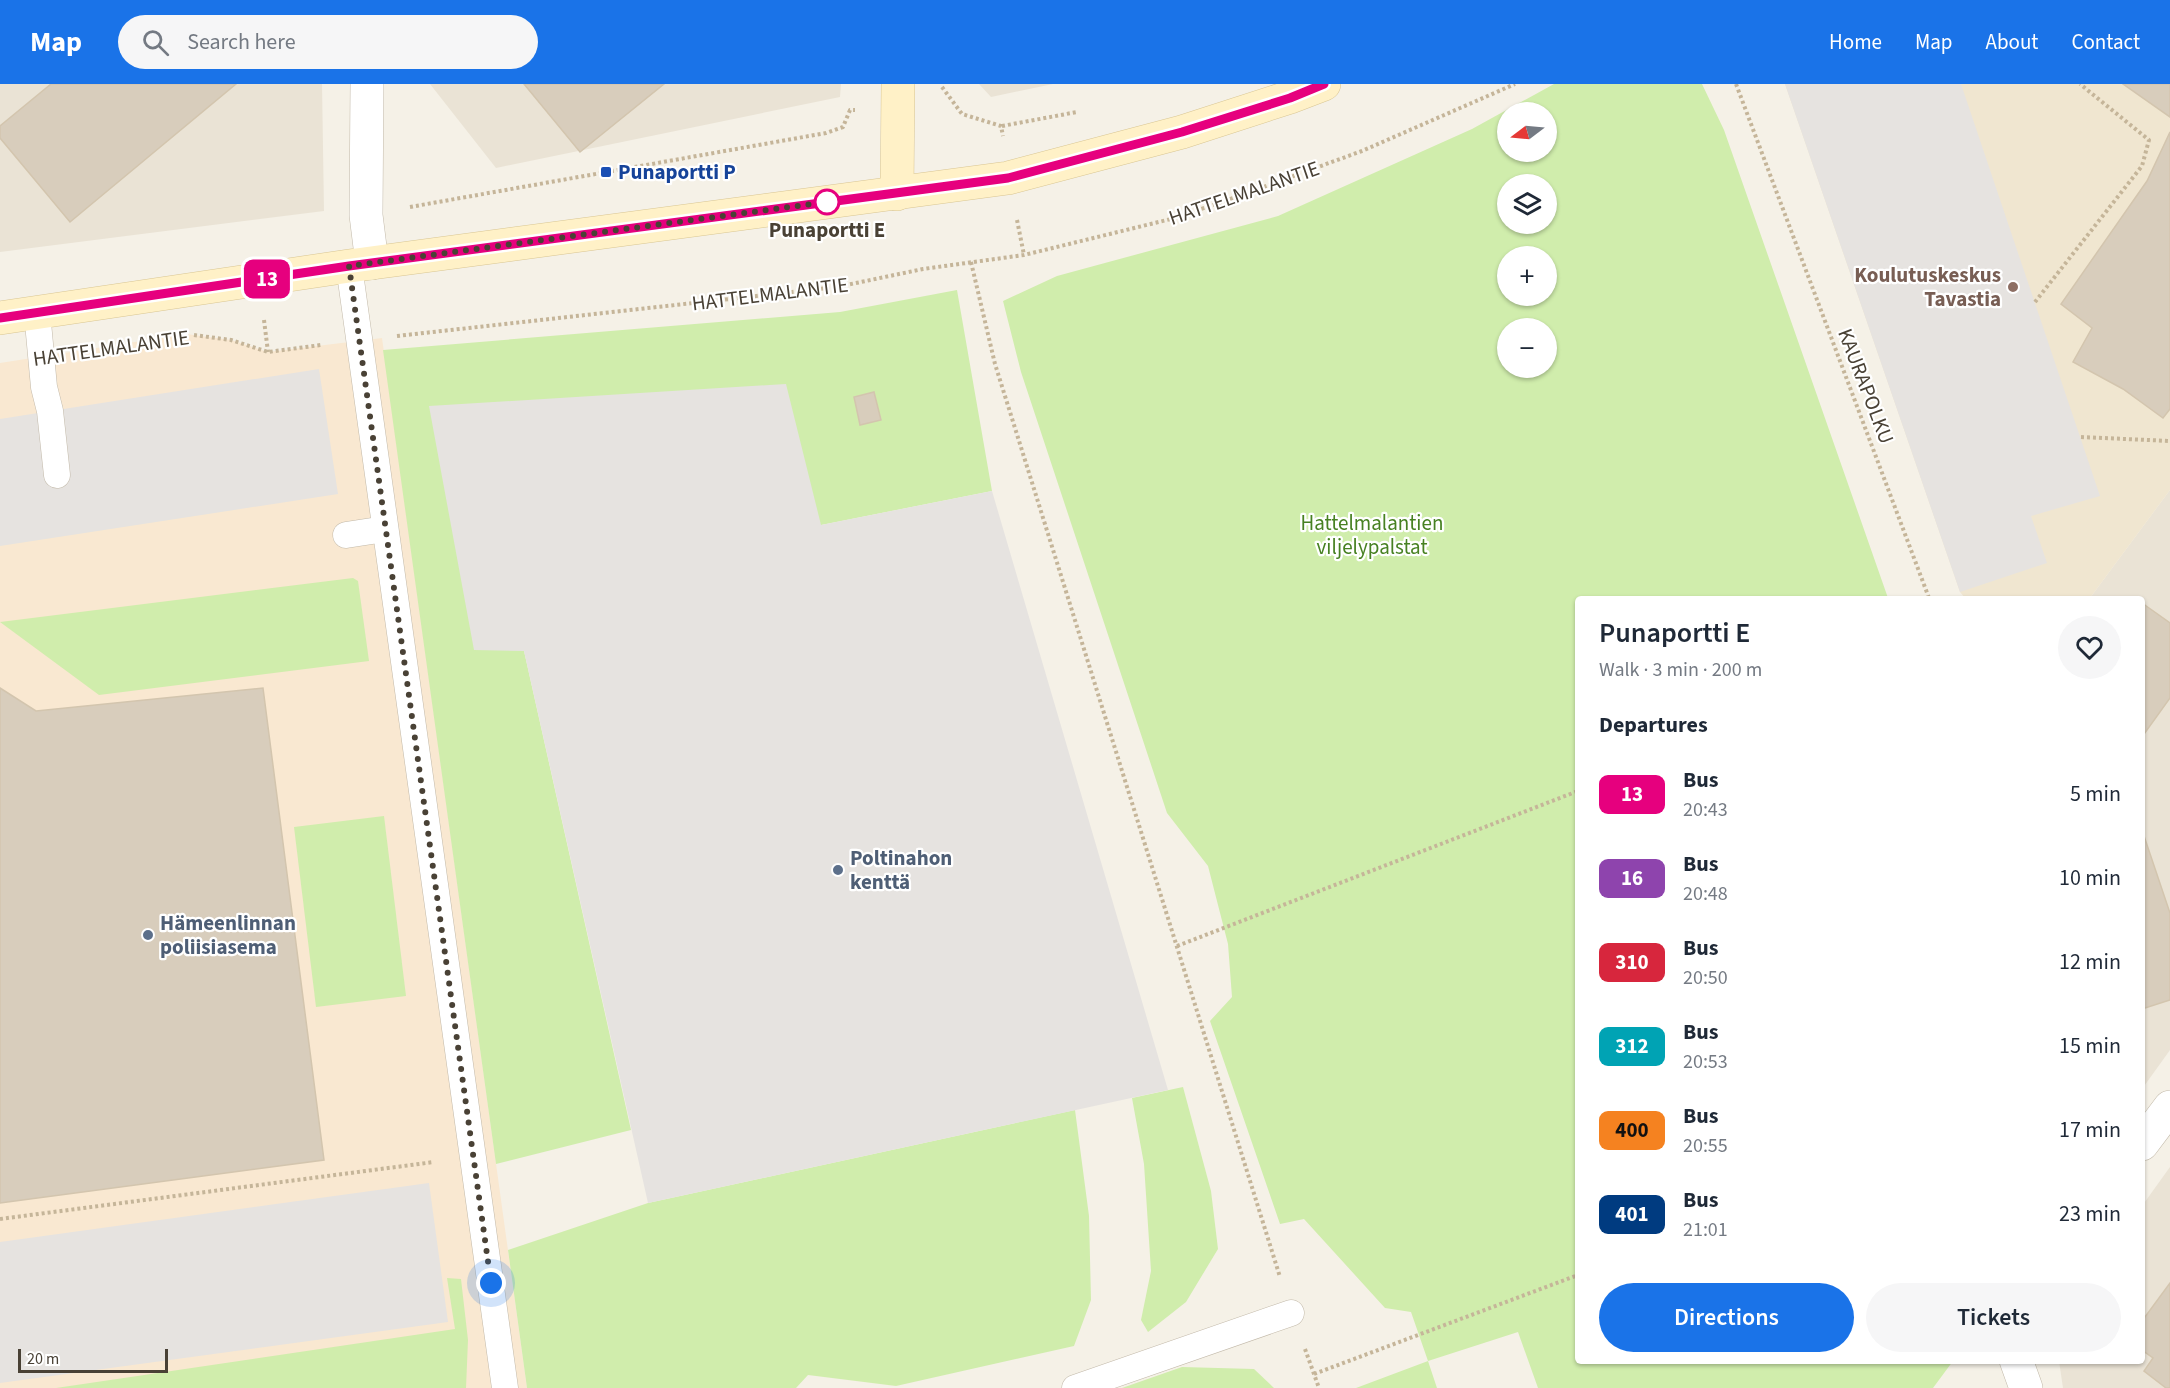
<!DOCTYPE html>
<html lang="en">
<head>
<meta charset="utf-8">
<style>
	body { margin:0; font-family:"Source Sans 3",sans-serif; background:#f6f6f7; color:#1f2937; height:100vh; display:flex; flex-direction:column; font-size:22px; white-space:nowrap }
	* { box-sizing:border-box; margin:0 }
	p { font-size:20px; color:#747a83 }
	.icon { flex:none; width:33px; height:33px; fill:none; stroke:currentColor; stroke-width:2; stroke-linecap:round; stroke-linejoin:round }
	.map { position:relative; flex:1; overflow:hidden }
	.side { position:absolute; left:1575px; top:512px; width:570px; height:768px; display:flex; flex-direction:column; background:#fff; border-radius:6px; box-shadow:0 2px 4px #0004 }
	.side>* { flex:none }
	.badge { padding:0 12px; border-radius:9px; font-size:21px; line-height:39px }
	.needle { width:39px; rotate:254deg }
	.tools { position:absolute; left:1497px; top:18px; display:grid; gap:12px }
	.tools a { display:grid; place-items:center; width:60px; height:60px; border-radius:50%; background:#fff; box-shadow:0 2px 4px #0004; font-size:30px }
	.scale { position:absolute; left:18px; bottom:15px; width:150px; box-sizing:border-box; padding-left:6px; border:3px solid #494135; border-top:0; font-size:16px; line-height:21px; white-space:nowrap; color:#494135; -webkit-text-stroke:4px #fff; paint-order:stroke }
	.you { position:absolute; width:30px; height:30px; margin:-15px; border:4px solid #fff; border-radius:50%; background:#1a73e8; box-shadow:0 0 0 9px #1a73e833 }
	.map>.badge { position:absolute; translate:-50% -50%; box-shadow:0 0 0 3px #fff }
	h2 { padding:0 24px; font-size:22px; line-height:54px }
	.round { display:grid; place-items:center; flex:none; width:63px; height:63px; border-radius:32px; background:#f6f6f7 }
	.overview { display:flex; align-items:center; justify-content:space-between; height:102px; padding:0 24px }
	h1 { font-size:28px; font-weight:600; line-height:45px }
	.action { display:flex; gap:12px; margin-top:auto; padding:12px 24px }
	.action a { flex:1; height:69px; border-radius:36px; background:#1a73e8; color:#fff; font-size:24px; font-weight:600; line-height:69px; text-align:center }
	.action a+a { background:#f6f6f7; color:#1f2937 }
	ul { padding:0; list-style:none }
	li { display:flex; align-items:center; gap:18px; height:84px; padding:0 24px }
	li div { flex:1 }
	li b { display:block; font-size:22px }
	li em { font-style:normal }
	li .badge { min-width:66px; font-weight:700; text-align:center }
	header { display:flex; align-items:center; gap:36px; box-sizing:border-box; height:84px; padding:0 30px; background:#1a73e8; color:#fff }
	header strong { font-size:28px }
	nav { display:flex; gap:33px; margin-inline-start:auto; font-size:21px }
	.search { width:420px; height:54px; background:#f6f6f7; display:flex; align-items:center; gap:15px; box-sizing:border-box; padding:0 21px; border-radius:33px; color:#747a83; font-size:22px }
	.map>svg:first-child { display:block }
</style>
</head>
<body>
<header>
<strong>Map</strong>
<div class="search"><svg class="icon" aria-label="search" viewBox="0 0 24 24"><circle cx="10" cy="10" r="6"/><path d="M15 15l6 6"/></svg>Search here</div>
<nav><a>Home</a><a>Map</a><a>About</a><a>Contact</a></nav>
</header>
<div class="map">
<svg width="2170" height="1304" viewBox="0 0 2170 1304">
	<rect width="100%" height="100%" fill="#f5f1e7"/>
	<g fill="#eae3d5">
		<path d="M0,0H322L324,127L0,168Z"/>
		<path d="M430,0H841L840,13L496,84Z"/>
		<path d="M979,0H1053L991,13Z"/>
		<path d="M2170,406V966L2142,1005V514H2090Z"/>
		<path d="M2170,1083V1304H2063L2059,1277L2142,1276V1122Z"/>
	</g>
	<path fill="#f9e8d1" d="M186,250L231,256L268,268L382,254L527,1304H0V279Z"/>
	<path fill="#f0e6d0" d="M1785,0H2170V406L2090,514H1965L1960,508Z"/>
	<g fill="#d0edac" fill-rule="evenodd">
		<path d="M1554,0H1702L1724,46L1888,514H1578V1276L1953,1277L1933,1304H1538L1518,1248L1428,1277L1437,1304H1356L1428,1277L1411,1228L1385,1224L1304,1135L1280,1140L1210,937L1232,913L1228,860L1208,782L1167,729L1021,288L1003,217L1057,192L1278,132L1472,45ZM1508,28H1546V68H1508ZM1508,100H1546V140H1508ZM1508,172H1546V212H1508ZM1508,244H1546V284H1508Z"/>
		<path d="M957,206L992,407L821,441L524,567L631,1046L496,1080L383,266L840,228Z"/>
		<path d="M353,494L358,497L369,577L99,611L0,538Z"/>
		<path d="M384,732L406,912L316,923L294,743Z"/>
		<path d="M1183,1003L1211,1107L1218,1165L1186,1218L1148,1248L1141,1236L1151,1187L1144,1080L1132,1014Z"/>
		<path d="M1075,1026L1089,1132L1091,1216L1074,1262L896,1302L808,1291L796,1304H527L508,1166L648,1119Z"/>
		<path d="M447,1194L461,1195L468,1256L466,1304H56L455,1245Z"/>
		<path d="M1182,1283L1254,1285L1274,1304H1122Z"/>
	</g>
	<g fill="#e6e3e0">
		<path d="M1785,0H1961L2100,412L2031,432L2047,479L1960,508Z"/>
		<path d="M319,285L338,410L0,462V335Z"/>
		<path d="M786,300L821,441L992,407L1168,1006L648,1119L524,567L474,566L429,322Z"/>
		<path d="M429,1099L448,1238L0,1299V1158Z"/>
	</g>
	<g fill="#d8cdbc" stroke="#d3c5ae" stroke-width="1.5">
		<path d="M51,0H236L70,138L0,54V42Z"/>
		<path d="M524,0H664L580,68Z"/>
		<path d="M2123,0H2170V33Z"/>
		<path d="M2170,48V325L2163,334L2123,305L2073,278L2092,244L2061,220L2147,97Z"/>
		<path d="M874,308L881,336L860,341L854,313Z"/>
		<path d="M2142,519L2170,539V614L2142,653Z"/>
		<path d="M0,604L36,627L263,604L324,1076L0,1119Z"/>
		<path d="M2142,746L2170,829V916L2142,925Z"/>
		<path d="M2170,1199V1304H2166L2144,1287L2153,1274L2142,1266V1237Z"/>
	</g>
	<g fill="none" stroke-linecap="round" stroke-linejoin="round">
		<g stroke="#c2b9a9" stroke-width="27">
			<g id="lane">
				<path d="M349,182L505,1304"/>
				<path d="M37,228L44,303L50,327L57,391"/>
				<path d="M346,451L385,445"/>
				<path d="M1075,1304L1291,1229"/>
			</g>
		</g>
		<g stroke="#c2b9a9" stroke-width="34">
			<g id="street">
				<path d="M367,0L366,131L372,179"/>
				<path d="M2142,1060L2170,1023"/>
				<path d="M2016,1276L2026,1304"/>
			</g>
		</g>
		<g stroke="#d9c693" stroke-width="34">
			<g id="secondary">
				<path d="M897,110L898,0"/>
				<path d="M0,234L349,182L1008,94L1182,48L1290,13L1324,0"/>
			</g>
		</g>
		<g stroke="#c5b599" stroke-width="4" stroke-dasharray="3 3" stroke-linecap="butt">
			<path d="M1736,0L1929,514"/>
			<path d="M942,3L962,30L1001,42L1003,52"/>
			<path d="M1002,42L1077,28"/>
			<path d="M410,123L826,49L843,43L850,26H855"/>
			<path d="M1017,136L1024,171"/>
			<path d="M971,178L995,280L1280,1193"/>
			<path d="M2035,218L2142,82L2149,56L2080,0"/>
			<path d="M264,236L268,268"/>
			<path d="M194,251L231,256L268,268L321,261"/>
			<path d="M397,252L837,203L923,185L1024,171L1171,135L1222,118L1362,67L1515,0"/>
			<path d="M2081,353L2170,357"/>
			<path d="M1177,862L1578,707"/>
			<path d="M0,1135L434,1078"/>
			<path d="M1305,1265L1319,1304"/>
			<path d="M1314,1290L1578,1191"/>
		</g>
		<use href="#lane" stroke="#fff" stroke-width="26"/>
		<use href="#street" stroke="#fff" stroke-width="33"/>
		<use href="#secondary" stroke="#fff1c7" stroke-width="33"/>
	</g>
	<g fill="none" stroke-linecap="round" stroke-linejoin="round">
		<g stroke="#fff" stroke-width="14">
			<path id="line" d="M0,234L349,182L1008,94L1182,48L1290,14L1324,0"/>
		</g>
		<use href="#line" stroke="#e6007e" stroke-width="9"/>
		<path stroke="#494135" stroke-width="6" stroke-dasharray="0 10.8" d="M491,1199L349,182L827,118"/>
	</g>
	<rect fill="#1a4fb4" stroke="#fff" stroke-width="2" x="600" y="82" width="12" height="12" rx="3"/>
	<circle fill="#fff" stroke="#e6007e" stroke-width="3" cx="827" cy="118" r="12"/>
	<circle fill="#8d6e63" stroke="#fff" stroke-width="2" cx="2013" cy="203" r="6"/>
	<g fill="#5c6f8a" stroke="#fff" stroke-width="2">
		<circle cx="838" cy="786" r="6"/>
		<circle cx="148" cy="851" r="6"/>
	</g>
	<g text-anchor="middle" stroke-width="4.5" stroke-linejoin="round" paint-order="stroke">
		<g font-size="21" font-weight="bold" fill="#164399" stroke="#fff" text-anchor="start">
			<text x="618" y="95">Punaportti P</text>
		</g>
		<g font-size="21" fill="#494135" stroke="#fff">
			<text transform="translate(1244 109) rotate(-19)" y="7">HATTELMALANTIE</text>
			<text transform="translate(770 210) rotate(-7)" y="7">HATTELMALANTIE</text>
			<text transform="translate(111 264) rotate(-8)" y="7">HATTELMALANTIE</text>
			<text transform="translate(1866 302) rotate(69)" y="7">KAURAPOLKU</text>
		</g>
		<g font-size="21" font-weight="bold" fill="#494135" stroke="#fff">
			<text x="827" y="153">Punaportti E</text>
		</g>
		<g font-size="21" font-weight="bold" fill="#785e54" stroke="#fff" text-anchor="end">
			<text x="2001" y="198">Koulutuskeskus<tspan x="2001" dy="24">Tavastia</tspan></text>
		</g>
		<g font-size="21" fill="#478122" stroke="#fff">
			<text x="1372" y="446">Hattelmalantien<tspan x="1372" dy="24">viljelypalstat</tspan></text>
		</g>
		<g font-size="21" font-weight="bold" fill="#4e5e75" stroke="#fff" text-anchor="start">
			<text x="850" y="781">Poltinahon<tspan x="850" dy="24">kenttä</tspan></text>
			<text x="160" y="846">Hämeenlinnan<tspan x="160" dy="24">poliisiasema</tspan></text>
		</g>
	</g>
</svg>
<div class="tools">
<a><svg class="needle" viewBox="-14 -14 28 28"><path d="M0-13l5 13h-10z" fill="#e53935"/><path d="M0 13l5-13h-10z" fill="#747a83"/></svg></a>
<a><svg class="icon" aria-label="layers" viewBox="0 0 24 24"><path d="M12 4l9 5-9 5-9-5zM3 14l9 5 9-5"/></svg></a>
<a>+</a>
<a>−</a>
</div>
<div class="scale">20 m</div>
<div class="you" style="left:491px;top:1199px"></div>
<b class="badge" style="left:267px;top:195px;background:#e6007e;color:#fff">13</b>
<section class="side">
<div class="overview"><div><h1>Punaportti E</h1><p>Walk · 3 min · 200 m</p></div><a class="round"><svg class="icon" aria-label="heart" viewBox="0 0 24 24"><path d="M12 20l-8-8c-3-5 5-10 8-4 3-6 11-1 8 4z"/></svg></a></div>
<h2>Departures</h2>
<ul>
<li><span class="badge" style="background:#e6007e;color:#fff">13</span><div><b>Bus</b><p>20:43</p></div><em>5 min</em></li>
<li><span class="badge" style="background:#8e44ad;color:#fff">16</span><div><b>Bus</b><p>20:48</p></div><em>10 min</em></li>
<li><span class="badge" style="background:#d7263d;color:#fff">310</span><div><b>Bus</b><p>20:50</p></div><em>12 min</em></li>
<li><span class="badge" style="background:#00a3b4;color:#fff">312</span><div><b>Bus</b><p>20:53</p></div><em>15 min</em></li>
<li><span class="badge" style="background:#f58220;color:#111">400</span><div><b>Bus</b><p>20:55</p></div><em>17 min</em></li>
<li><span class="badge" style="background:#003b80;color:#fff">401</span><div><b>Bus</b><p>21:01</p></div><em>23 min</em></li>
</ul>
<div class="action"><a>Directions</a><a>Tickets</a></div>
</section>
</div>
</body>
</html>
